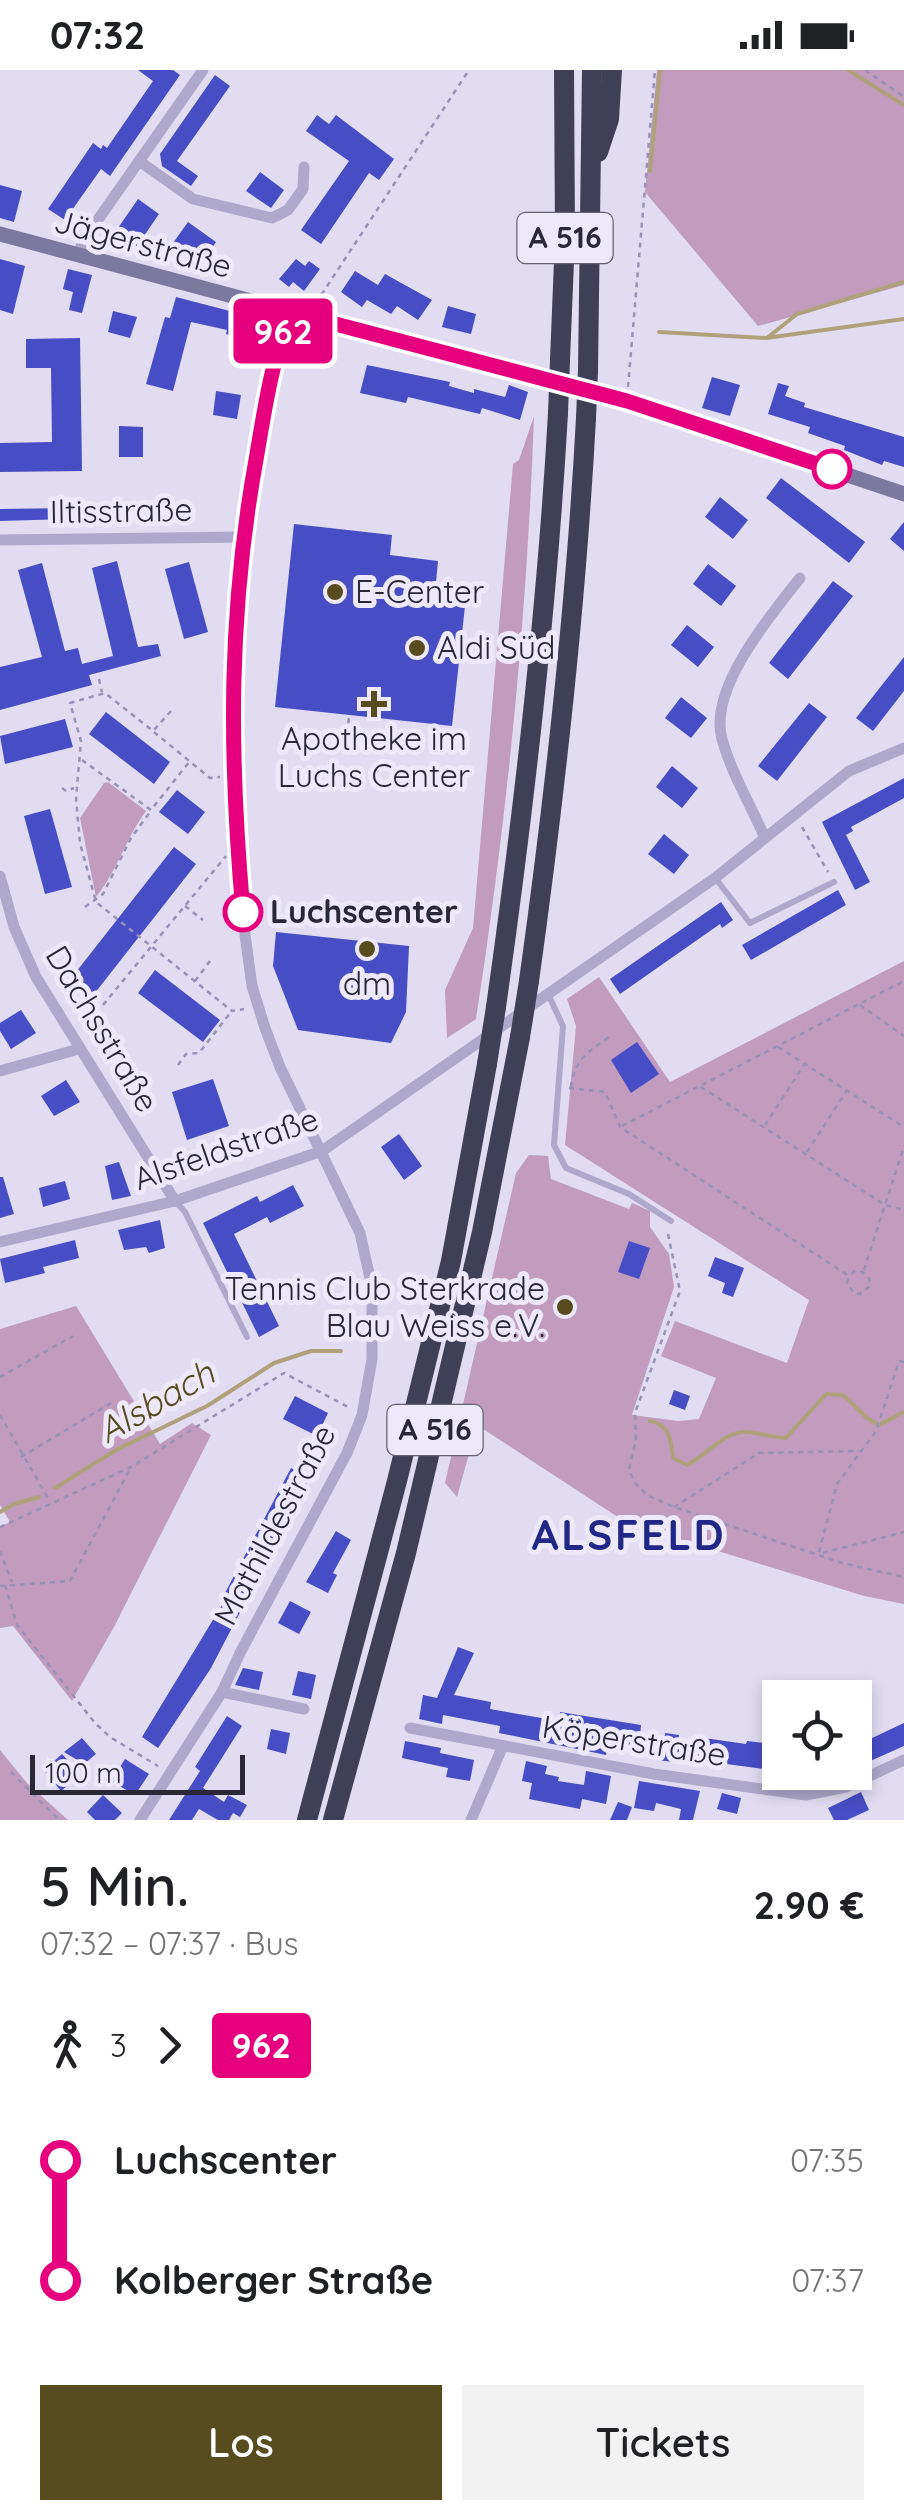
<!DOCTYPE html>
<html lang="de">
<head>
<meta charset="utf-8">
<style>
	body { margin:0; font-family:Quicksand,sans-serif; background:#f2f2f2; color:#202124; height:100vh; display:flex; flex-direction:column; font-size:38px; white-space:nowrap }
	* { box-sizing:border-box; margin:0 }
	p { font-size:32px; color:#757577 }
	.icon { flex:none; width:55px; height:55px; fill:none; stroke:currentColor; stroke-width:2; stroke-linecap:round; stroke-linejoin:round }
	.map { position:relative; height:1750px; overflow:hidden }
	.drawer { display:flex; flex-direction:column; background:#fff; flex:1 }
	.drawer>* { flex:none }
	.badge { padding:0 20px; border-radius:8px; font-size:35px; line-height:65px }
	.tools { position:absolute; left:762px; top:1610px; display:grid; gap:20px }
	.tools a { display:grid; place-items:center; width:110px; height:110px; border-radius:0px; background:#fff; box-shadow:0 5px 15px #0003; font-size:50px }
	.scale { position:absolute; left:30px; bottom:25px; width:215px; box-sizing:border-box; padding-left:10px; border:5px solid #292837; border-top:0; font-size:28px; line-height:35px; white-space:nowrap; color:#292837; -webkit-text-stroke:8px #ede9fa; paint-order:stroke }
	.map>.badge { position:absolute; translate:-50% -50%; box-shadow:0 0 0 5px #fff }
	.legs { display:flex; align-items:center; gap:15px; height:110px; padding:0 40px; font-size:32px }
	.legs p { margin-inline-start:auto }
	.headline { display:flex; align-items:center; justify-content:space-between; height:170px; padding:0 40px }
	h1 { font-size:55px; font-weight:600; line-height:75px }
	.action { display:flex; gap:20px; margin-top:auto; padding:20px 40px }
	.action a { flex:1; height:115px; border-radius:0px; background:#584b1e; color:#fff; font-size:40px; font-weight:600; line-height:115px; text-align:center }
	.action a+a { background:#f2f2f2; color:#202124 }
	ul { padding:0 40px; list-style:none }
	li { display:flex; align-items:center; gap:35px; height:120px; font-size:38px }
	li i { display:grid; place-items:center; width:15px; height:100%; margin:0 12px; background:currentColor }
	li i::after { content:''; width:25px; height:25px; margin:-12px; border:8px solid; border-radius:50%; background:#fff }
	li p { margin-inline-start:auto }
	li:first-child i { background:linear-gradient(#0000 50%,currentColor 0) }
	li:last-child i { background:linear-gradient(currentColor 50%,#0000 0) }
	.status { display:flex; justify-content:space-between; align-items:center; height:70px; padding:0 50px; background:#fff; direction:ltr }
	.status svg { height:28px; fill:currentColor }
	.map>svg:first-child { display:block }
</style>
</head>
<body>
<div class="status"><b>07:32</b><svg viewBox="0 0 49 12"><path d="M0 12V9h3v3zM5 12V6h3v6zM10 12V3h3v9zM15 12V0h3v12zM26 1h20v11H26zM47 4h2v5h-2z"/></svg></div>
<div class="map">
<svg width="904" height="1750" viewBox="0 0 904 1750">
	<rect width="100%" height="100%" fill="#e1dcf2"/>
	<g fill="#c19cbf">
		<path d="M657,0H904V215L758,256L645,122Z"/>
		<path d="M534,346C527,549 507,749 476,949L447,968L445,920L473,858L513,394L519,390Z"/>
		<path d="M108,712L146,741C126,768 117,801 96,827L80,748L104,713Z"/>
		<path d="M904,891V1534L864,1526L627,1453L477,1355L457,1427L445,1413L516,1103L529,1085L548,1086L551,1109L629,1139L632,1133L650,1141V1157L669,1184L674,1217L632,1345L678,1351L699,1349L716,1308L661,1286L675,1251L787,1293L809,1230L565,1075L576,956L567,929L599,907L670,1012Z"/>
		<path d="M76,1236L160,1374L192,1353L211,1365L114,1557L72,1631L13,1556L0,1558V1457L10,1452L0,1435V1259Z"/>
		<path d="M0,1680L27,1713L68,1750H0Z"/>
	</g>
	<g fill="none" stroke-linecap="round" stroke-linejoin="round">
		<g stroke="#afa27b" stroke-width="4">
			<path d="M848,0L904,35"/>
			<path d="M650,101L660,0"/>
			<path d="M659,262L766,268L904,249"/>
			<path d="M767,268L797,244L904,212"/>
			<path d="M650,1351C670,1355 671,1370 673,1388L687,1395C704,1387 725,1361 745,1362C758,1362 772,1368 786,1368L826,1324L843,1325L867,1348L879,1355L904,1342"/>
			<path d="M55,1418L116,1380L207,1336L274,1293L311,1281H341"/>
			<path d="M0,1442L14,1434L39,1427"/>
		</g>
	</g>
	<g fill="#474dc5">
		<path d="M138,0H173L180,5L110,106L101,99L65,150L48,139L93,73L101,79L103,75L107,78L153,11Z"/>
		<path d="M215,5L230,16L177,91L198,106L191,116L162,96L160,84Z"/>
		<path d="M317,45L329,54L336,45L394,89L379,110L369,103L321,174L301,160L349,91L306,61Z"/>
		<path d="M260,102L284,120L271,138L246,121Z"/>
		<path d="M0,115L22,121L14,152L0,148Z"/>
		<path d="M138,129L159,144L137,176L116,161Z"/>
		<path d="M188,152L216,172L202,193L173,173Z"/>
		<path d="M0,189L25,196L13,244L0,240Z"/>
		<path d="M296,189L305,196L309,191L320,199L304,221L293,212L289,217L279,209Z"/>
		<path d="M68,199L92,205L82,243L69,240L73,222L63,219Z"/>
		<path d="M355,201L378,215L385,204L432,230L418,250L397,236L391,244L367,230L362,237L341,222Z"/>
		<path d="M176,227L253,247L247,270L226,264L227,260L191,252L173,321L146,314L165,247L170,248Z"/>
		<path d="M448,236L476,244L471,264L442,257Z"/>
		<path d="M113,241L137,247L130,268L108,262Z"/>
		<path d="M312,261L337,268L331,289L305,282Z"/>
		<path d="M80,268L82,401L0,402V373L52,372L51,298H26V269Z"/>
		<path d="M367,295L450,312L449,316L474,323V319L505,327L509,315L528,322L520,350L482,338L480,344L408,327L406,333L360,323Z"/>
		<path d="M712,307L740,315L730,346L702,338Z"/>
		<path d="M778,313L789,316L785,326L805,333L804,337L904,367V397L884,391L882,395L844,380L845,376L808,363L810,357L768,344Z"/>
		<path d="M216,321L241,325L237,349L213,345Z"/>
		<path d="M119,356L143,357V387H119Z"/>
		<path d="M781,408L865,472L849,493L766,428Z"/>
		<path d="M720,427L748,450L733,469L705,447Z"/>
		<path d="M68,438V449L0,451V439Z"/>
		<path d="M904,452V481L890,469Z"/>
		<path d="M294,454L392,465L390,485L438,491L434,533L465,536L452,656L275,637Z"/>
		<path d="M117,491L138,577L158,574L161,586L89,605L92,615L0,640V597L42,587L18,500L42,493L65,581L78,578L82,594L113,586L92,498Z"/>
		<path d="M189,492L208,562L184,569L165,499Z"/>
		<path d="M708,494L736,516L721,536L693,514Z"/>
		<path d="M833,511L853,526L788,609L769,593Z"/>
		<path d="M687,555L714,577L698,597L671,575Z"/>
		<path d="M904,587V621L873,661L856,648Z"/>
		<path d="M681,627L707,648L691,668L665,648Z"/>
		<path d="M809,633L827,647L777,711L758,696Z"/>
		<path d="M106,642L170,692L154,714L89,664Z"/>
		<path d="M65,649L73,677L5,694L0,666Z"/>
		<path d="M672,696L698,718L682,738L656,717Z"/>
		<path d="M904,708V728L851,757L853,761L846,765L870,812L855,820L822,752Z"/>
		<path d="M177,720L205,742L188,764L159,742Z"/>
		<path d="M50,739L72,817L45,824L24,746Z"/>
		<path d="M664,764L689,785L674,804L648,784Z"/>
		<path d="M174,777L196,794L91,928L69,911Z"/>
		<path d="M838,820L846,835L751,890L742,875Z"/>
		<path d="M721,832L733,850L722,858L720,854L620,924L610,909Z"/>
		<path d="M276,862L409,876L406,942L391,973L298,960L273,896Z"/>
		<path d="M155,900L220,950L203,972L138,923Z"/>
		<path d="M21,940L36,963L11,979L0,961V953Z"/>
		<path d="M637,972L659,1004L631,1023L611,990Z"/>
		<path d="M213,1009L229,1056L187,1070L172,1022Z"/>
		<path d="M66,1010L80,1032L54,1046L41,1026Z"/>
		<path d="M399,1064L422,1096L404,1110L381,1077Z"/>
		<path d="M119,1092L131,1126L112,1130L105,1096Z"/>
		<path d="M0,1107H3L14,1144L0,1148Z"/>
		<path d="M65,1111L70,1129L43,1137L39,1118Z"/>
		<path d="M293,1115L304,1136L270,1153L267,1147L234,1164L279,1256L259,1267L203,1153L257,1126L260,1132Z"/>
		<path d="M160,1150L165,1178L149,1183L146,1177L124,1180L118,1160Z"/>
		<path d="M75,1170L79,1188L43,1197L45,1203L5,1213L0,1189Z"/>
		<path d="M629,1171L650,1178L639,1209L618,1202Z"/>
		<path d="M715,1187L744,1198L733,1227L722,1223L725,1213L708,1206Z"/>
		<path d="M674,1320L690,1326L685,1340L669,1334Z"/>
		<path d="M295,1326L328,1343L317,1366L283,1349Z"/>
		<path d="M291,1398L310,1408L211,1598L158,1678L142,1667L228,1525L225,1523Z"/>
		<path d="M336,1461L351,1470L333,1503L337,1505L328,1523L306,1512Z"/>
		<path d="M290,1531L311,1542L299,1564L278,1553Z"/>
		<path d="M458,1577L474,1583L454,1625L491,1632L490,1639L559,1651L560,1642L641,1655L640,1669L664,1673L665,1663L679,1665L678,1675L702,1678L704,1668L746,1674L747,1671L780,1675V1701L688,1689V1694L658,1690L649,1689L650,1682L616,1677V1681L607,1679L606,1685L499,1663L500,1656L443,1645L442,1654L419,1649L423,1625L437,1628Z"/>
		<path d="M243,1598L263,1602L259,1620L235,1615Z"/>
		<path d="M298,1601L316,1605L311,1629L292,1625Z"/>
		<path d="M227,1646L242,1656L203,1718L224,1732L228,1725L247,1735L240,1747L233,1743L229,1750H218L199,1739L192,1750H169L200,1701L195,1697Z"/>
		<path d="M904,1653V1676L859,1696L855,1676Z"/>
		<path d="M271,1659L290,1663L286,1684L267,1679Z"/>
		<path d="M82,1668L96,1684L84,1694L64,1682Z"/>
		<path d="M405,1671L441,1678L440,1683L474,1690L470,1711L446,1707L448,1698L402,1688Z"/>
		<path d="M62,1684L77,1700L74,1703L78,1707L61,1721L44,1700Z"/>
		<path d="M125,1689L149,1704L135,1725L111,1711Z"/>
		<path d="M526,1691L547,1696L545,1704L559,1707L558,1711L584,1715L586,1701L611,1706L606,1734L582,1729L580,1739L529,1729L532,1713L522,1711Z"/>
		<path d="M639,1711L700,1721L693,1750H679L681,1739L656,1733L654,1741L634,1738Z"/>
		<path d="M861,1722L869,1740L847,1750H834L828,1738Z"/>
		<path d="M722,1723L741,1728L737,1744L717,1739Z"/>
		<path d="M103,1725L122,1743L115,1750H95L87,1742Z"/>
		<path d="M618,1732L632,1737L627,1750H610Z"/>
	</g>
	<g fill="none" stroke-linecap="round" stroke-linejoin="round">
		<g stroke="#9792b6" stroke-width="2.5" stroke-dasharray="5 5" stroke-linecap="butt">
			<path d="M865,0L904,27"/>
			<path d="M316,233L469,0"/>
			<path d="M628,317L655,0"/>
			<path d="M99,609L102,622"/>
			<path d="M171,641L153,661L105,623L70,633L81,671L76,729L80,773L96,832L232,941L244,939"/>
			<path d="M154,662L210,708L220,707"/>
			<path d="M347,673L349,645"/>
			<path d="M82,690L151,740L190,691"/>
			<path d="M62,718L66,721L74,718"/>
			<path d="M802,757L828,802"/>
			<path d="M185,836L203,850"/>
			<path d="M85,837L103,824L131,768L150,742"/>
			<path d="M195,911L210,891"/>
			<path d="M103,935L226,786"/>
			<path d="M860,935L904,966"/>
			<path d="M778,977L904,1057"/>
			<path d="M178,995L186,984L199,983L231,942"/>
			<path d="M571,1017C573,991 590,980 609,967"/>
			<path d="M701,1017L885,1135L904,1140"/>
			<path d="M569,1018L605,1022L620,1057L849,1206L847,1213L854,1223L860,1224L870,1216C870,1204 865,1202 855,1201L849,1206"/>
			<path d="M765,1055L804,995"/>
			<path d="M622,1056L904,911"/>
			<path d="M807,1082L846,1022"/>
			<path d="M668,1164L680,1221L635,1343L636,1370L629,1399L634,1412L647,1425L674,1437L842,1493L904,1507"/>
			<path d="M864,1200L904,1076"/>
			<path d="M0,1307L73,1266"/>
			<path d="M0,1345L49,1430"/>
			<path d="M21,1387L111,1333"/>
			<path d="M674,1437L759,1383L859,1381"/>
			<path d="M0,1457L131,1397L284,1303L350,1338"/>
			<path d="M0,1481L12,1512"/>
			<path d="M819,1482L837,1414L876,1361L899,1291L904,1292"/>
			<path d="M823,1483L904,1462"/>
			<path d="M5,1515L17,1555L95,1653L110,1667L158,1696"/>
			<path d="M0,1516L70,1511L130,1399"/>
			<path d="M11,1702L59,1750"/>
		</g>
		<g stroke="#aea8ca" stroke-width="6">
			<path d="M716,809L750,853L834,812"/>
			<path d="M549,926L563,956L554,1075L566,1098L629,1124L671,1151"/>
			<path d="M176,1132L185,1142L247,1267"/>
		</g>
		<g stroke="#aea8ca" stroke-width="11">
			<path d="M139,91L193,129L272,148L288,140L303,119L304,97"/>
			<path d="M78,185L83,171L203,0"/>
			<path d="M0,470L242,467"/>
			<path d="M765,768C751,736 731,702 722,669C708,619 770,546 800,508"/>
			<path d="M0,806L14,857L36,907L175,1131"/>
			<path d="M0,1001L79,979"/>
			<path d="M0,1172L175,1131L322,1081L715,808L849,701L904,678"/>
			<path d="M222,1622L304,1639"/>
			<path d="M410,1658L654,1704L806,1725L846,1717L904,1690"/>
			<path d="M140,1750L222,1622L241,1581L347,1383L362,1345L372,1289V1217L360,1163L280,997L265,958L252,916L245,865L231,639L234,556L242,467L280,270L290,242"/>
			<path d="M471,1750L502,1678"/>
		</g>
		<path stroke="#7c799e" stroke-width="15" d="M0,164L627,331L904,424"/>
		<g stroke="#403f58" stroke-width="20">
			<path d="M598,82L609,49L612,0"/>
			<path d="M560,290L565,166L564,0"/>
			<path d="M588,301L592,0"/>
			<path d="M529,911C555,724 576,537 586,348"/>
			<path d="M496,937C524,739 547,542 558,343"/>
			<path d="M307,1750L397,1411L451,1191L487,994"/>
			<path d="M333,1750L406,1483L482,1162L520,967"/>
		</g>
		<g stroke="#403f58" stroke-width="20">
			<path d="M558,343L560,290"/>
			<path d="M586,348L588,301"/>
			<path d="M520,967L529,911"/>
			<path d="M487,994L496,937"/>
		</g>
	</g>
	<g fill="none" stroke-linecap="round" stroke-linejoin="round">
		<g stroke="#fff" stroke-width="22">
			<path id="line-1" d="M243,842C229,683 228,541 257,384C265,336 273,287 290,242L627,331L832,399"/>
		</g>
		<use href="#line-1" stroke="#e6007e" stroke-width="15"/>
	</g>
	<g fill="#fff" stroke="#e6007e" stroke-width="5">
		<circle cx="832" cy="399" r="18"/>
		<circle cx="243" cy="842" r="18"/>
	</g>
	<g fill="#584b1e" stroke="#ede9fa" stroke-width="4">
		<circle cx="335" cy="522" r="10"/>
		<circle cx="417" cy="578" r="10"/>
		<path d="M369 619h10v10h10v10h-10v10h-10v-10h-10v-10h10z"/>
		<circle cx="367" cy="879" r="10"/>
		<circle cx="565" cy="1237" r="10"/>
	</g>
	<g text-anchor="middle" stroke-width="10" stroke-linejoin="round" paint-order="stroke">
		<g fill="#ede9fa" stroke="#646272" stroke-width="2.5">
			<rect x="517.5" y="143" width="95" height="50" rx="8"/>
			<rect x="387.5" y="1335" width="95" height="50" rx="8"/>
		</g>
		<g font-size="30" font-weight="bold" fill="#292837">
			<text x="565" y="178">A 516</text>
			<text x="435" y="1370">A 516</text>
		</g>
		<g font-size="32" fill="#292837" stroke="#ede9fa">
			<text transform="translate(143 174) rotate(15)" y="11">Jägerstraße</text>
			<text transform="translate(121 441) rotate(-1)" y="11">Iltisstraße</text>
			<text transform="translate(102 959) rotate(59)" y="11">Dachsstraße</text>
			<text transform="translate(226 1079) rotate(-19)" y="11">Alsfeldstraße</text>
			<text transform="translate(275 1455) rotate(-62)" y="11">Mathildestraße</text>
			<text transform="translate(634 1671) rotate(9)" y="11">Köperstraße</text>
		</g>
		<g font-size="32" fill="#292837" stroke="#ede9fa" text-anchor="start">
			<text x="355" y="533">E-Center</text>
			<text x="437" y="589">Aldi Süd</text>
			<text x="374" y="680" text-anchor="middle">Apotheke im<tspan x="374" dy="37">Luchs Center</tspan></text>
			<text x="367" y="925" text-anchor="middle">dm</text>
			<text x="545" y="1230" text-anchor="end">Tennis Club Sterkrade<tspan x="545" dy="37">Blau Weiss e.V.</tspan></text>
		</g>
		<g font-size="32" font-weight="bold" fill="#292837" stroke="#ede9fa" text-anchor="start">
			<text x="270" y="853">Luchscenter</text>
		</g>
		<g font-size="35" font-style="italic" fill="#584b1e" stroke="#ede9fa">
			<text transform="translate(156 1332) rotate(-30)" y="12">Alsbach</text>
		</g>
		<g font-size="42" font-weight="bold" letter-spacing="2.5" fill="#212786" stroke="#ede9fa">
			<text x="629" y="1480">ALSFELD</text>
		</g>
	</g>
</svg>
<div class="tools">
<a><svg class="icon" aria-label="locate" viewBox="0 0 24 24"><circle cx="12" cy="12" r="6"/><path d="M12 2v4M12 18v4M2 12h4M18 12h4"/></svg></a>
</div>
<div class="scale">100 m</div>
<b class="badge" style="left:283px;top:261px;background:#e6007e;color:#fff">962</b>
</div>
<section class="drawer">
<div class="headline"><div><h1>5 Min.</h1><p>07:32 – 07:37 · Bus</p></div><b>2.90 €</b></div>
<div class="legs"><svg class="icon" aria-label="walk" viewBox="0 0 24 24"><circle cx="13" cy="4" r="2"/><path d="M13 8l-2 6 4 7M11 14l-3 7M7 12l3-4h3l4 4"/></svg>3<svg class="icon" aria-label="forward" viewBox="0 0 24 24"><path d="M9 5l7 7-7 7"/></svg><b class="badge" style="background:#e6007e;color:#fff">962</b></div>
<ul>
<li><i style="color:#e6007e"></i><b>Luchscenter</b><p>07:35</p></li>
<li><i style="color:#e6007e"></i><b>Kolberger Straße</b><p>07:37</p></li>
</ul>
<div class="action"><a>Los</a><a>Tickets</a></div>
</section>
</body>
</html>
